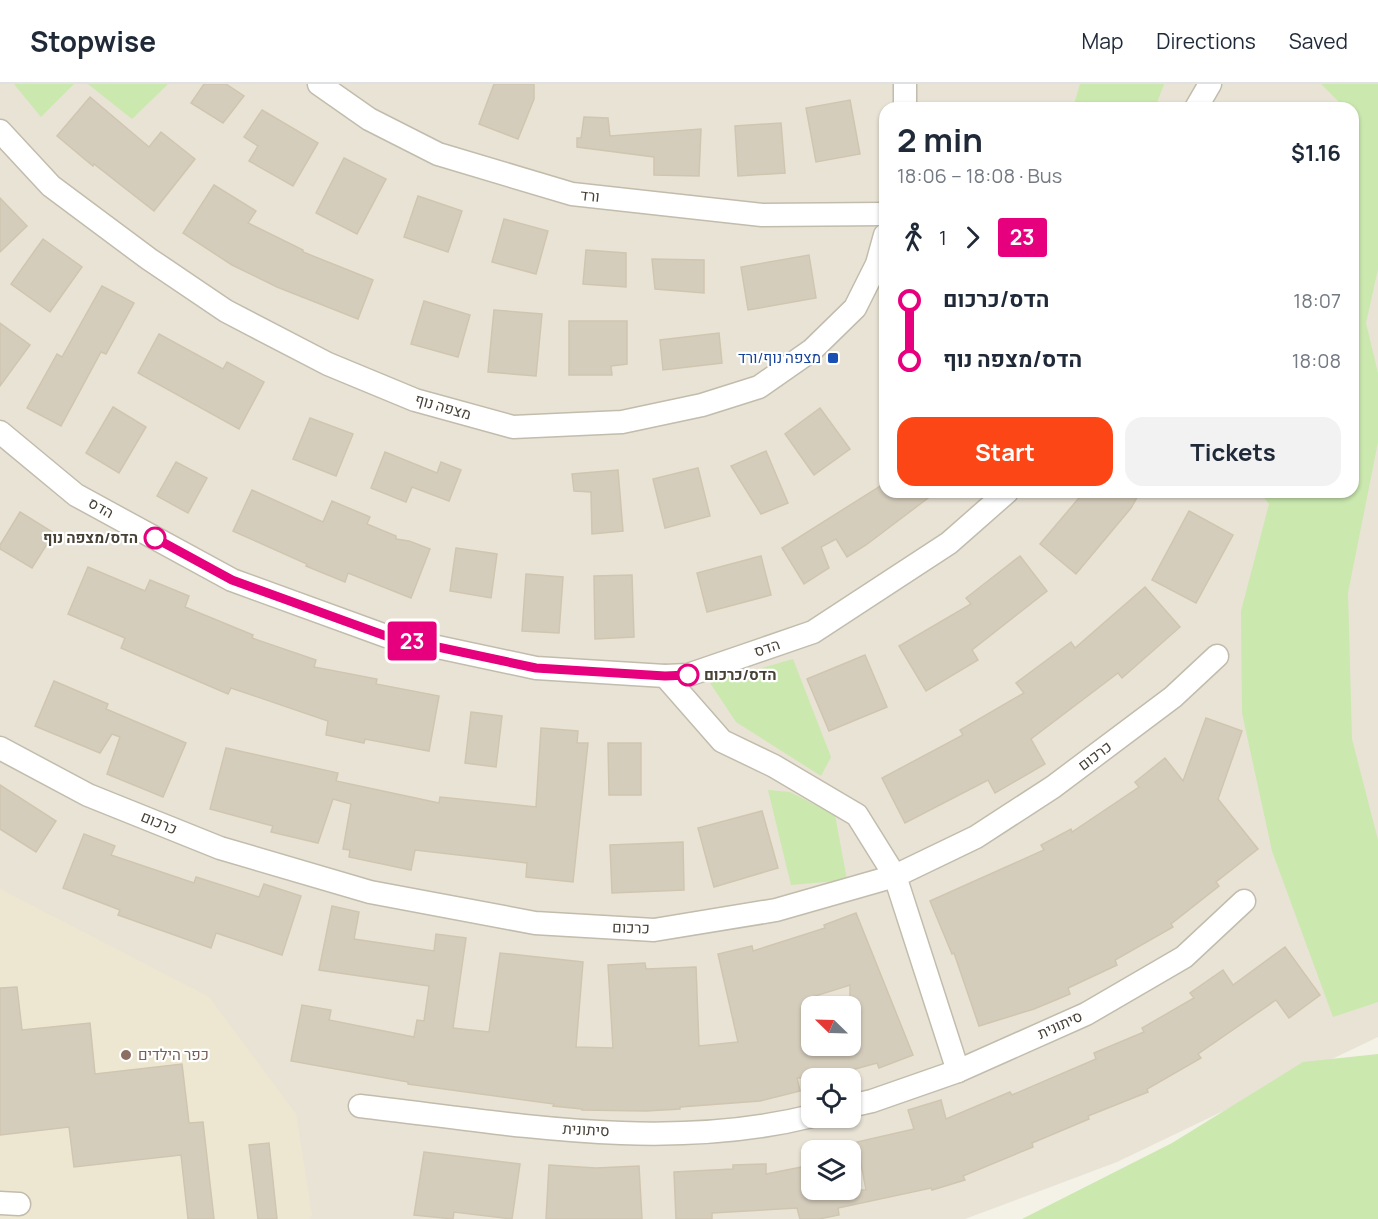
<!DOCTYPE html>
<html lang="en">
<head>
<meta charset="utf-8">
<style>
	body { margin:0; font-family:Manrope,Heebo,sans-serif; background:#f2f2f3; color:#1f2937; height:100vh; display:flex; flex-direction:column; font-size:22px; white-space:nowrap }
	* { box-sizing:border-box; margin:0 }
	p { font-size:20px; color:#747a83 }
	.icon { flex:none; width:33px; height:33px; fill:none; stroke:currentColor; stroke-width:2; stroke-linecap:round; stroke-linejoin:round }
	.map { position:relative; flex:1; overflow:hidden }
	.drawer { position:absolute; left:879px; top:18px; width:480px; height:396px; display:flex; flex-direction:column; background:#fff; border-radius:18px; box-shadow:0 2px 4px #0004 }
	.drawer>* { flex:none }
	.badge { padding:0 12px; border-radius:4px; font-size:21px; line-height:39px }
	.needle { width:39px; rotate:293deg }
	.tools { position:absolute; left:801px; top:912px; display:grid; gap:12px }
	.tools a { display:grid; place-items:center; width:60px; height:60px; border-radius:12px; background:#fff; box-shadow:0 2px 4px #0004; font-size:30px }
	.map>.badge { position:absolute; translate:-50% -50%; box-shadow:0 0 0 3px #fff }
	.legs { display:flex; align-items:center; gap:9px; height:66px; padding:0 18px; font-size:20px }
	.legs p { margin-inline-start:auto }
	.overview { display:flex; align-items:center; justify-content:space-between; height:102px; padding:0 18px }
	h1 { font-size:33px; font-weight:700; line-height:45px }
	.primary-button { display:flex; gap:12px; margin-top:auto; padding:12px 18px }
	.primary-button a { flex:1; height:69px; border-radius:18px; background:#fc4616; color:#fff; font-size:24px; font-weight:700; line-height:69px; text-align:center }
	.primary-button a+a { background:#f2f2f3; color:#1f2937 }
	ul { padding:0 18px; list-style:none }
	li { display:flex; align-items:center; gap:21px; height:60px; font-size:22px }
	li i { display:grid; place-items:center; width:9px; height:100%; margin:0 8px; background:currentColor }
	li i::after { content:''; width:15px; height:15px; margin:-8px; border:4px solid; border-radius:50%; background:#fff }
	li p { margin-inline-start:auto }
	li:first-child i { background:linear-gradient(#0000 50%,currentColor 0) }
	li:last-child i { background:linear-gradient(currentColor 50%,#0000 0) }
	header { display:flex; align-items:center; gap:36px; box-sizing:border-box; height:84px; padding:0 30px; background:#fff; border-bottom:2px solid #e0e1e3 }
	header strong { font-size:28px }
	nav { display:flex; gap:33px; margin-inline-start:auto; font-size:21px }
	.map>svg:first-child { display:block }
</style>
</head>
<body>
<header>
<strong>Stopwise</strong>
<nav><a>Map</a><a>Directions</a><a>Saved</a></nav>
</header>
<div class="map">
<svg width="1378" height="1135" viewBox="0 0 1378 1135">
	<rect width="100%" height="100%" fill="#f4f1e7"/>
	<path fill="#e8e3d5" fill-rule="evenodd" d="M0,0H1378V953L1117,1078L965,1135H0ZM885,24H1353V408H885ZM812,922H850V962H812ZM812,994H850V1034H812ZM812,1066H850V1106H812Z"/>
	<path fill="#ede7d1" d="M0,805L209,913L296,1030L312,1131L309,1135H0Z"/>
	<g fill="#cbe8af">
		<path d="M14,0H74L41,33Z"/>
		<path d="M88,0H168L132,35Z"/>
		<path d="M1080,0H1164L1155,24H1073Z"/>
		<path d="M1321,0H1378V185L1366,239L1378,289V358L1348,509L1352,655L1378,756V918L1333,933L1272,767L1242,629L1241,527L1269,420L1260,408H1353V24H1345Z"/>
		<path d="M793,575L831,673L821,692L736,638L710,599Z"/>
		<path d="M768,706L790,708L835,731L847,796L791,801Z"/>
		<path d="M1378,970V1135H1022L1172,1059L1303,978Z"/>
	</g>
	<g fill="#d5cdbc" stroke="#d0c5af" stroke-width="1.5" fill-rule="evenodd">
		<path d="M204,0H226L244,12L223,39L191,19Z"/>
		<path d="M494,0H534V15L518,55L479,40Z"/>
		<path d="M90,13L149,63L161,48L195,75L154,127L94,80L93,82L57,52Z"/>
		<path d="M850,16L860,70L816,78L806,24Z"/>
		<path d="M262,26L318,59L293,102L249,77L258,62L244,53Z"/>
		<path d="M584,33L608,34L610,52L701,45L699,92L654,91V73L577,63V54H581Z"/>
		<path d="M781,39L785,89L738,92L735,42Z"/>
		<path d="M344,74L386,95L357,150L316,129Z"/>
		<path d="M214,101L256,127L248,139L303,166V168L373,196L358,235L277,203L232,181L183,149Z"/>
		<path d="M418,112L462,127L448,168L404,153Z"/>
		<path d="M0,114L27,142L0,168Z"/>
		<path d="M504,135L548,147L536,190L492,178Z"/>
		<path d="M43,155L82,183L50,228L11,200Z"/>
		<path d="M586,166L626,169V203L583,200Z"/>
		<path d="M809,171L816,214L748,226L741,183Z"/>
		<path d="M652,175L704,176V209L655,205Z"/>
		<path d="M102,202L134,219L106,270L101,268L61,342L27,324L57,270L62,273Z"/>
		<path d="M424,217L470,231L458,273L411,260Z"/>
		<path d="M494,226L542,230L536,292L488,288Z"/>
		<path d="M569,237H627V280L611,282L612,291H569Z"/>
		<path d="M0,239L30,261L0,302Z"/>
		<path d="M719,249L722,279L663,286L660,256Z"/>
		<path d="M159,250L223,285L227,278L264,298L239,345L138,289Z"/>
		<path d="M113,323L146,343L119,389L86,369Z"/>
		<path d="M820,324L850,365L814,391L785,350Z"/>
		<path d="M310,334L353,350L336,392L293,375Z"/>
		<path d="M766,367L788,419L761,430L731,382Z"/>
		<path d="M385,368L437,389L441,378L461,386L449,417L412,403L406,418L371,404Z"/>
		<path d="M176,378L207,394L188,429L157,412Z"/>
		<path d="M698,384L710,432L665,444L653,395Z"/>
		<path d="M618,386L623,447L592,450L591,408L574,407L572,390Z"/>
		<path d="M885,399V408H936L866,461L847,473L836,455L821,463L829,484L804,500L782,464Z"/>
		<path d="M252,406L323,438L332,417L370,433L367,440L396,452V455L409,457L430,465L411,514L348,489L345,498L306,482L307,480L233,447Z"/>
		<path d="M1084,408H1140L1131,424L1076,490L1040,460Z"/>
		<path d="M1189,427L1233,451L1196,519L1152,496Z"/>
		<path d="M20,428L54,449L32,484L0,465V461Z"/>
		<path d="M456,464L497,470L491,514L450,507Z"/>
		<path d="M761,472L771,511L707,528L697,489Z"/>
		<path d="M1020,472L1047,507L972,566L978,576L926,607L899,562L971,520L966,514Z"/>
		<path d="M88,483L145,507L150,496L189,512L185,523L253,551L252,554L316,576L314,583L377,595L376,600L439,612L429,667L365,655L364,659L326,651L328,637L231,604L228,610L121,564L125,554L68,530Z"/>
		<path d="M526,490L563,493L559,549L522,547Z"/>
		<path d="M632,491L634,553L595,555L594,492Z"/>
		<path d="M1145,503L1180,543L1122,594L1118,589L1031,655L1045,680L995,709L988,696L905,739L882,694L963,651L960,646L1024,609L1016,599L1071,558L1075,564Z"/>
		<path d="M865,571L887,623L829,647L807,595Z"/>
		<path d="M54,597L108,620L106,625L186,659L163,713L107,690L120,653L112,650L100,669L35,642Z"/>
		<path d="M471,628L502,632L496,683L465,679Z"/>
		<path d="M1206,634L1242,647L1218,715L1258,765L1216,798L1219,802L1171,840L1173,843L1115,876L1117,881L1068,904L1070,910L1034,925L979,942L954,869L952,870L930,817L1044,766L1041,761L1071,745L1072,748L1139,703L1135,698L1165,674L1183,697Z"/>
		<path d="M541,644L578,647L577,659H588L573,798L526,793L527,779L415,766L411,786L349,773L350,766L343,765L351,720L333,715L318,759L271,748L273,742L210,725L226,664L338,689L336,697L439,719L440,713L536,723Z"/>
		<path d="M608,659H641V711H609Z"/>
		<path d="M0,701L56,737L36,768L0,745Z"/>
		<path d="M762,727L778,784L714,803L698,744Z"/>
		<path d="M84,750L115,762L111,771L194,799L196,793L259,813L264,800L301,812L282,871L216,849L211,864L118,831L120,826L63,804Z"/>
		<path d="M683,758L684,806L612,809L610,761Z"/>
		<path d="M332,822L359,828L354,855L434,867L436,850L466,854L453,944L489,948L500,869L583,878L576,963L613,964L608,881L645,879L646,885L696,883L699,962L738,958L718,870L752,862L753,867L825,844L824,841L856,829L913,971L879,984L877,979L823,994H797L800,1007L760,1017L680,1023V1025L646,1027L582,1026V1025L553,1022L554,1020L408,1000V998L291,977L302,921L331,926L329,936L414,953L417,936L424,937L429,902L319,886ZM850,901V962H812V913Z"/>
		<path d="M1285,863L1320,911L1289,934L1276,916L1198,970L1201,974L1147,1005L1148,1008L1088,1032L1089,1035L1032,1059L1033,1063L963,1092L965,1096L932,1106L931,1104L838,1124L839,1131L819,1135H800L797,1124L712,1129V1135H676L674,1088L733,1085V1081L766,1080V1090L812,1081V1106H866L857,1058L914,1045L908,1026L941,1016L946,1035L1010,1008L1012,1011L1096,975L1094,969L1144,948L1142,944L1194,914L1190,909L1223,886L1233,901Z"/>
		<path d="M17,903L22,946L90,939L95,990L182,980L189,1039L203,1038L214,1135H188L181,1071L74,1083L69,1043L0,1051V904Z"/>
		<path d="M269,1059L277,1135H258L249,1061Z"/>
		<path d="M424,1068L520,1080L512,1135L454,1128L453,1135L414,1131Z"/>
		<path d="M549,1081L596,1084L639,1082L642,1135H546Z"/>
	</g>
	<g fill="none" stroke-linecap="round" stroke-linejoin="round">
		<g stroke="#c2bcac" stroke-width="25">
			<g id="minor">
				<path d="M319,0L369,35L438,70L572,110L762,131L885,130"/>
				<path d="M905,0V24"/>
				<path d="M1196,24L1210,0"/>
				<path d="M0,47L51,102L149,175L226,227L328,280L415,316L513,343L622,338L702,321L759,303L812,266L855,224L877,180L885,151"/>
				<path d="M0,348L76,411L232,496L386,552L536,584L665,592L688,591L813,548L949,459L1007,408"/>
				<path d="M665,592L722,657L774,682L857,731L895,792L958,987"/>
				<path d="M0,664L88,711L220,764L370,808L535,839L654,846L776,826L895,792L976,753L1053,703L1173,613L1217,572"/>
				<path d="M360,1022C508,1039 665,1069 812,1032"/>
				<path d="M850,1022L872,1017L958,987L1086,930L1184,873L1244,817"/>
				<path d="M0,1119L19,1120"/>
			</g>
		</g>
		<use href="#minor" stroke="#fff" stroke-width="22"/>
	</g>
	<g fill="none" stroke-linecap="round" stroke-linejoin="round">
		<g stroke="#fff" stroke-width="14">
			<path id="line-1" d="M155,454L232,496L386,552L536,584L665,592L688,591"/>
		</g>
		<use href="#line-1" stroke="#e6007e" stroke-width="9"/>
	</g>
	<rect fill="#1a4fb4" stroke="#fff" stroke-width="2" x="827" y="268" width="12" height="12" rx="3"/>
	<g fill="#fff" stroke="#e6007e" stroke-width="3">
		<circle cx="155" cy="454" r="10"/>
		<circle cx="688" cy="591" r="10"/>
	</g>
	<circle fill="#8d6e63" stroke="#fff" stroke-width="2" cx="126" cy="971" r="6"/>
	<g text-anchor="middle" stroke-width="4.5" stroke-linejoin="round" paint-order="stroke">
		<g font-size="15" fill="#474136" stroke="#fff">
			<text transform="translate(590 112) rotate(6)" y="5">ורד</text>
			<text transform="translate(443 323) rotate(16)" y="5">מצפה נוף</text>
			<text transform="translate(101 424) rotate(29)" y="5">הדס</text>
			<text transform="translate(767 564) rotate(-19)" y="5">הדס</text>
			<text transform="translate(1095 672) rotate(-37)" y="5">כרכום</text>
			<text transform="translate(159 739) rotate(22)" y="5">כרכום</text>
			<text transform="translate(631 844) rotate(2)" y="5">כרכום</text>
			<text transform="translate(1060 941) rotate(-24)" y="5">סיתונית</text>
			<text transform="translate(586 1046) rotate(3)" y="5">סיתונית</text>
		</g>
		<g font-size="15" fill="#164399" stroke="#fff" text-anchor="end">
			<text x="821" y="279">מצפה נוף/ורד</text>
		</g>
		<g font-size="15" font-weight="bold" fill="#474136" stroke="#fff" text-anchor="end">
			<text x="138" y="459">הדס/מצפה נוף</text>
			<text x="704" y="596" text-anchor="start">הדס/כרכום</text>
		</g>
		<g font-size="15" fill="#785e54" stroke="#fff" text-anchor="start">
			<text x="138" y="976">כפר הילדים</text>
		</g>
	</g>
</svg>
<div class="tools">
<a><svg class="needle" viewBox="-14 -14 28 28"><path d="M0-13l5 13h-10z" fill="#e53935"/><path d="M0 13l5-13h-10z" fill="#747a83"/></svg></a>
<a><svg class="icon" aria-label="locate" viewBox="0 0 24 24"><circle cx="12" cy="12" r="6"/><path d="M12 2v4M12 18v4M2 12h4M18 12h4"/></svg></a>
<a><svg class="icon" aria-label="layers" viewBox="0 0 24 24"><path d="M12 4l9 5-9 5-9-5zM3 14l9 5 9-5"/></svg></a>
</div>
<b class="badge" style="left:412px;top:557px;background:#e6007e;color:#fff">23</b>
<section class="drawer">
<div class="overview"><div><h1>2 min</h1><p>18:06 – 18:08 · Bus</p></div><b>$1.16</b></div>
<div class="legs"><svg class="icon" aria-label="walk" viewBox="0 0 24 24"><circle cx="13" cy="4" r="2"/><path d="M13 8l-2 6 4 7M11 14l-3 7M7 12l3-4h3l4 4"/></svg>1<svg class="icon" aria-label="forward" viewBox="0 0 24 24"><path d="M9 5l7 7-7 7"/></svg><b class="badge" style="background:#e6007e;color:#fff">23</b></div>
<ul>
<li><i style="color:#e6007e"></i><b>הדס/כרכום</b><p>18:07</p></li>
<li><i style="color:#e6007e"></i><b>הדס/מצפה נוף</b><p>18:08</p></li>
</ul>
<div class="primary-button"><a>Start</a><a>Tickets</a></div>
</section>
</div>
</body>
</html>
